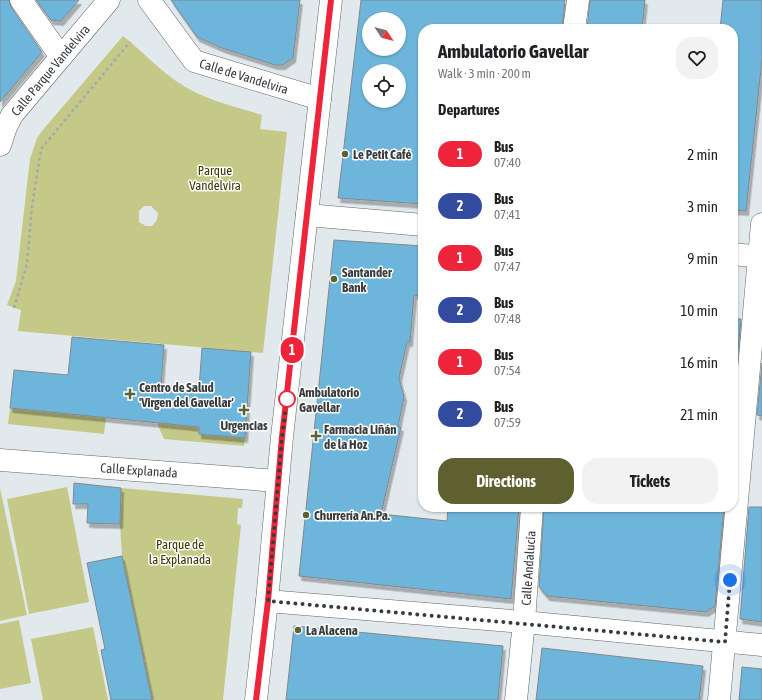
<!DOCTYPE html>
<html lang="en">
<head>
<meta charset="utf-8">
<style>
	body { margin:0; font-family:"Asap Condensed",sans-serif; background:#f2f2f2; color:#202124; height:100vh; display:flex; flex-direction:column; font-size:15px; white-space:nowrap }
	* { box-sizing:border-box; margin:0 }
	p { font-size:13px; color:#757577 }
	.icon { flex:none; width:22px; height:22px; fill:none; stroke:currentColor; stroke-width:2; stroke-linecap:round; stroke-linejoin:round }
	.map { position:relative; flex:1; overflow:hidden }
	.panel { position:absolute; left:418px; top:24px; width:320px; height:488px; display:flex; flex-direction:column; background:#fff; border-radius:16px; box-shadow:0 1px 3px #0004 }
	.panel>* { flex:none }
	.badge { padding:0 8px; border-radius:13px; font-size:14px; line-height:26px }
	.needle { width:26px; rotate:126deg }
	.buttons { position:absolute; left:362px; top:12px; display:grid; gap:8px }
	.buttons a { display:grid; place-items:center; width:44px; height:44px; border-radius:50%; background:#fff; box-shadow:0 1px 3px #0004; font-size:20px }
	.you { position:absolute; width:20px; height:20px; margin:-10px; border:3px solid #fff; border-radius:50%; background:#1a73e8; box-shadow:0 0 0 6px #1a73e833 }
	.map>.badge { position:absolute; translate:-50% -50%; box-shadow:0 0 0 2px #fff }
	h2 { padding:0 20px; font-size:15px; line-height:36px }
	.round { display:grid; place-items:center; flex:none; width:42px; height:42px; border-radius:16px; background:#f2f2f2 }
	.summary { display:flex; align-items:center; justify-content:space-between; height:68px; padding:0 20px }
	h1 { font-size:19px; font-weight:700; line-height:30px }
	.action { display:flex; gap:8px; margin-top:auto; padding:8px 20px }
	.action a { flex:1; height:46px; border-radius:16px; background:#5e612f; color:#fff; font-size:16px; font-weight:700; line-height:46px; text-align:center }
	.action a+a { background:#f2f2f2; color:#202124 }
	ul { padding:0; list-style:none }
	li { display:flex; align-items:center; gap:12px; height:52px; padding:0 20px }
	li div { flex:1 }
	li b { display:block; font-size:15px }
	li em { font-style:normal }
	li .badge { min-width:44px; font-weight:700; text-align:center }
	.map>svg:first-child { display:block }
</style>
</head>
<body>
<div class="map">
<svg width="762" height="700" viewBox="0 0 762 700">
	<defs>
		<filter id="shadow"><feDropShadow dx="2.5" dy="4.5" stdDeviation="0" flood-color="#0004"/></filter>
	</defs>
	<rect width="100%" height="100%" fill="#e2e9ed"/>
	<g fill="#c4c987" fill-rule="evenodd">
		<path d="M123,36C142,51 159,70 179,83C204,100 234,106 262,115L260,129L287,132L263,353L18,331L21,310L7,305L16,281L30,159L37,138L42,131ZM144,206H151L158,213L157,220L152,226H146L139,222V211Z"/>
		<path d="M10,408L106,418L104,434L8,424Z"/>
		<path d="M157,423L199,427V434L245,438L244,446L164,439Z"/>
		<path d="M67,487L89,602L29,614L7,499Z"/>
		<path d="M0,488L27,615L0,621Z"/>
		<path d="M121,488L243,499L242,508H238L237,524L241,525L223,700H152L122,556L120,524Z"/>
		<path d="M19,620L31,683L0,689V624Z"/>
		<path d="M93,627L108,700H43L31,639Z"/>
	</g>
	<g fill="#6db5db" stroke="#82888c" fill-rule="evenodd" filter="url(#shadow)">
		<path d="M0,0H9L11,7L42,52L0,102Z"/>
		<path d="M36,0H79L61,21L51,20Z"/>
		<path d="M171,0H300L293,58L283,65H275L222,48L197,37Z"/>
		<path d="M361,0H565L562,29H423V204L338,198ZM369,19H399V49H369ZM369,71H399V101H369Z"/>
		<path d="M590,0H645L642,29H587Z"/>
		<path d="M723,0H762V59L746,211L733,210V29H720Z"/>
		<path d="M334,240L423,246V296L414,295L410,342H407L399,378L404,397L398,426L401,427L381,514L447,521L448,507H519L511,599L299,576Z"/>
		<path d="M733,319H741L733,406Z"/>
		<path d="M72,337L164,345L161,385L199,388L202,348L251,352L245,438L199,434V427L10,408L14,370L68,375Z"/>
		<path d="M762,363V416L757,415Z"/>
		<path d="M74,483L121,488L120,524L87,523L88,504H73Z"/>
		<path d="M544,507H724L715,606L706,612L547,596L539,587Z"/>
		<path d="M749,507H762V622L740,619Z"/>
		<path d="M122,556L152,700H111L101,650L105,649L87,563Z"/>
		<path d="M294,626L503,646L498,700H286Z"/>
		<path d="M542,648L703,666L699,700H536Z"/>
		<path d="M742,667L762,669V700H739Z"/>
	</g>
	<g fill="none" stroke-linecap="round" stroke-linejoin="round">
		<g stroke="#606669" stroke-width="23">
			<g id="minor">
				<path d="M21,0L61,57"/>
				<path d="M149,0L194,61L320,99"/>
				<path d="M574,29L578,0"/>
				<path d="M0,145L6,127L12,115L109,0"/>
				<path d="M307,215L423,225"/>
				<path d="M733,254L762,257"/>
				<path d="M0,460L278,481"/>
				<path d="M267,601L524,622L762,645"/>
				<path d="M516,700L524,622L532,507"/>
				<path d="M719,700L762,224"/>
			</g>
		</g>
		<g stroke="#606669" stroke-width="23">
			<path id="secondary" d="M256,700L267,601L282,437L331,0"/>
		</g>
		<path stroke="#a4a9ad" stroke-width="2.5" stroke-dasharray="3 3" stroke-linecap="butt" d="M14,308L27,264L32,207L41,149L130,42"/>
		<use href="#minor" stroke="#fff" stroke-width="22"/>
		<use href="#secondary" stroke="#fff" stroke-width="22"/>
	</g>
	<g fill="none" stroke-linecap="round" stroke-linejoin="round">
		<g stroke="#fff" stroke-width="9">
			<path id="line" d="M256,700L268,601L282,437L331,0"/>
		</g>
		<use href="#line" stroke="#ee243a" stroke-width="6"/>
		<path stroke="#383b3d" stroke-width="4" stroke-dasharray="0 7.2" d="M287,399L282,437L268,601L725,642L730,580"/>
	</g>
	<g fill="#5e612f" stroke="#fff" stroke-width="1.5">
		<circle cx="345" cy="154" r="4"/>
		<circle cx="334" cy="279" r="4"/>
		<path d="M128 388h4v4h4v4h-4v4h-4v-4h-4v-4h4z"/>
		<path d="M242 404h4v4h4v4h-4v4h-4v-4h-4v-4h4z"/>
		<path d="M314 430h4v4h4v4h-4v4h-4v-4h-4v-4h4z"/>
		<circle cx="306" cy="515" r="4"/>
		<circle cx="298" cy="630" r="4"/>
	</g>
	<circle fill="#fff" stroke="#ee243a" stroke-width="2" cx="287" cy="399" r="8"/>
	<g text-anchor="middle" stroke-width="3" stroke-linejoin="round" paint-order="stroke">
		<g font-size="13" fill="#383b3d" stroke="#fff">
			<text transform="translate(50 70) rotate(-50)" y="5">Calle Parque Vandelvira</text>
			<text transform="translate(244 76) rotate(17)" y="5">Calle de Vandelvira</text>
			<text transform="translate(139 470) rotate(4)" y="5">Calle Explanada</text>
			<text transform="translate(528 568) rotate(-86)" y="5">Calle Andalucía</text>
		</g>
		<g font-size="13" font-weight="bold" fill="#383b3d" stroke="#fff" text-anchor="start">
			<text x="353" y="159">Le Petit Café</text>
			<text x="342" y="277">Santander<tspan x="342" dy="15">Bank</tspan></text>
			<text x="139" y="392">Centro de Salud<tspan x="139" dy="15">'Virgen del Gavellar'</tspan></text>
			<text x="244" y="430" text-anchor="middle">Urgencias</text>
			<text x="324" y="434">Farmacia Liñán<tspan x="324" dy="15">de la Hoz</tspan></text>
			<text x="314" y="520">Churrería An.Pa.</text>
			<text x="306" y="635">La Alacena</text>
		</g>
		<g font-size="13" fill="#363800" stroke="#fff">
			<text x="215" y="175">Parque<tspan x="215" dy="15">Vandelvira</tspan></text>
			<text x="180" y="549">Parque de<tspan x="180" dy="15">la Explanada</tspan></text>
		</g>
		<g font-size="13" font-weight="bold" fill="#383b3d" stroke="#fff" text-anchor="start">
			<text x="299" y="397">Ambulatorio<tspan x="299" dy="15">Gavellar</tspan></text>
		</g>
	</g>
</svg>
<div class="buttons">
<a><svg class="needle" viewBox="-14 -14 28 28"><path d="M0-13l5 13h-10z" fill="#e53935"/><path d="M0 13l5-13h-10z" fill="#757577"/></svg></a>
<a><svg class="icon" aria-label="locate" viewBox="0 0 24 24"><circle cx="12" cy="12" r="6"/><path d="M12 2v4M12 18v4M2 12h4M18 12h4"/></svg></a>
</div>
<div class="you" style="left:730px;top:580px"></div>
<b class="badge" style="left:292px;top:350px;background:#ee243a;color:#fff">1</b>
<section class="panel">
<div class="summary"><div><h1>Ambulatorio Gavellar</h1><p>Walk · 3 min · 200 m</p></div><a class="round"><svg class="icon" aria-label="heart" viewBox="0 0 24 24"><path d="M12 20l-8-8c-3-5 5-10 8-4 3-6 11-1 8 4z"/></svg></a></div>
<h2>Departures</h2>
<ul>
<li><span class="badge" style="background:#ee243a;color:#fff">1</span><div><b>Bus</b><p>07:40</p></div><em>2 min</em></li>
<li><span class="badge" style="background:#324b9f;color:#fff">2</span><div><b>Bus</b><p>07:41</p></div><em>3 min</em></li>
<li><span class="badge" style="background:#ee243a;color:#fff">1</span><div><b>Bus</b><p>07:47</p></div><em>9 min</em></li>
<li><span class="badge" style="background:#324b9f;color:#fff">2</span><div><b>Bus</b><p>07:48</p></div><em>10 min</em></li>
<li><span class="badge" style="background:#ee243a;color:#fff">1</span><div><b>Bus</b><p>07:54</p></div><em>16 min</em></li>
<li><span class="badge" style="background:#324b9f;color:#fff">2</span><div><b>Bus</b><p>07:59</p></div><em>21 min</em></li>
</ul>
<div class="action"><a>Directions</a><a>Tickets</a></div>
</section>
</div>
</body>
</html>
